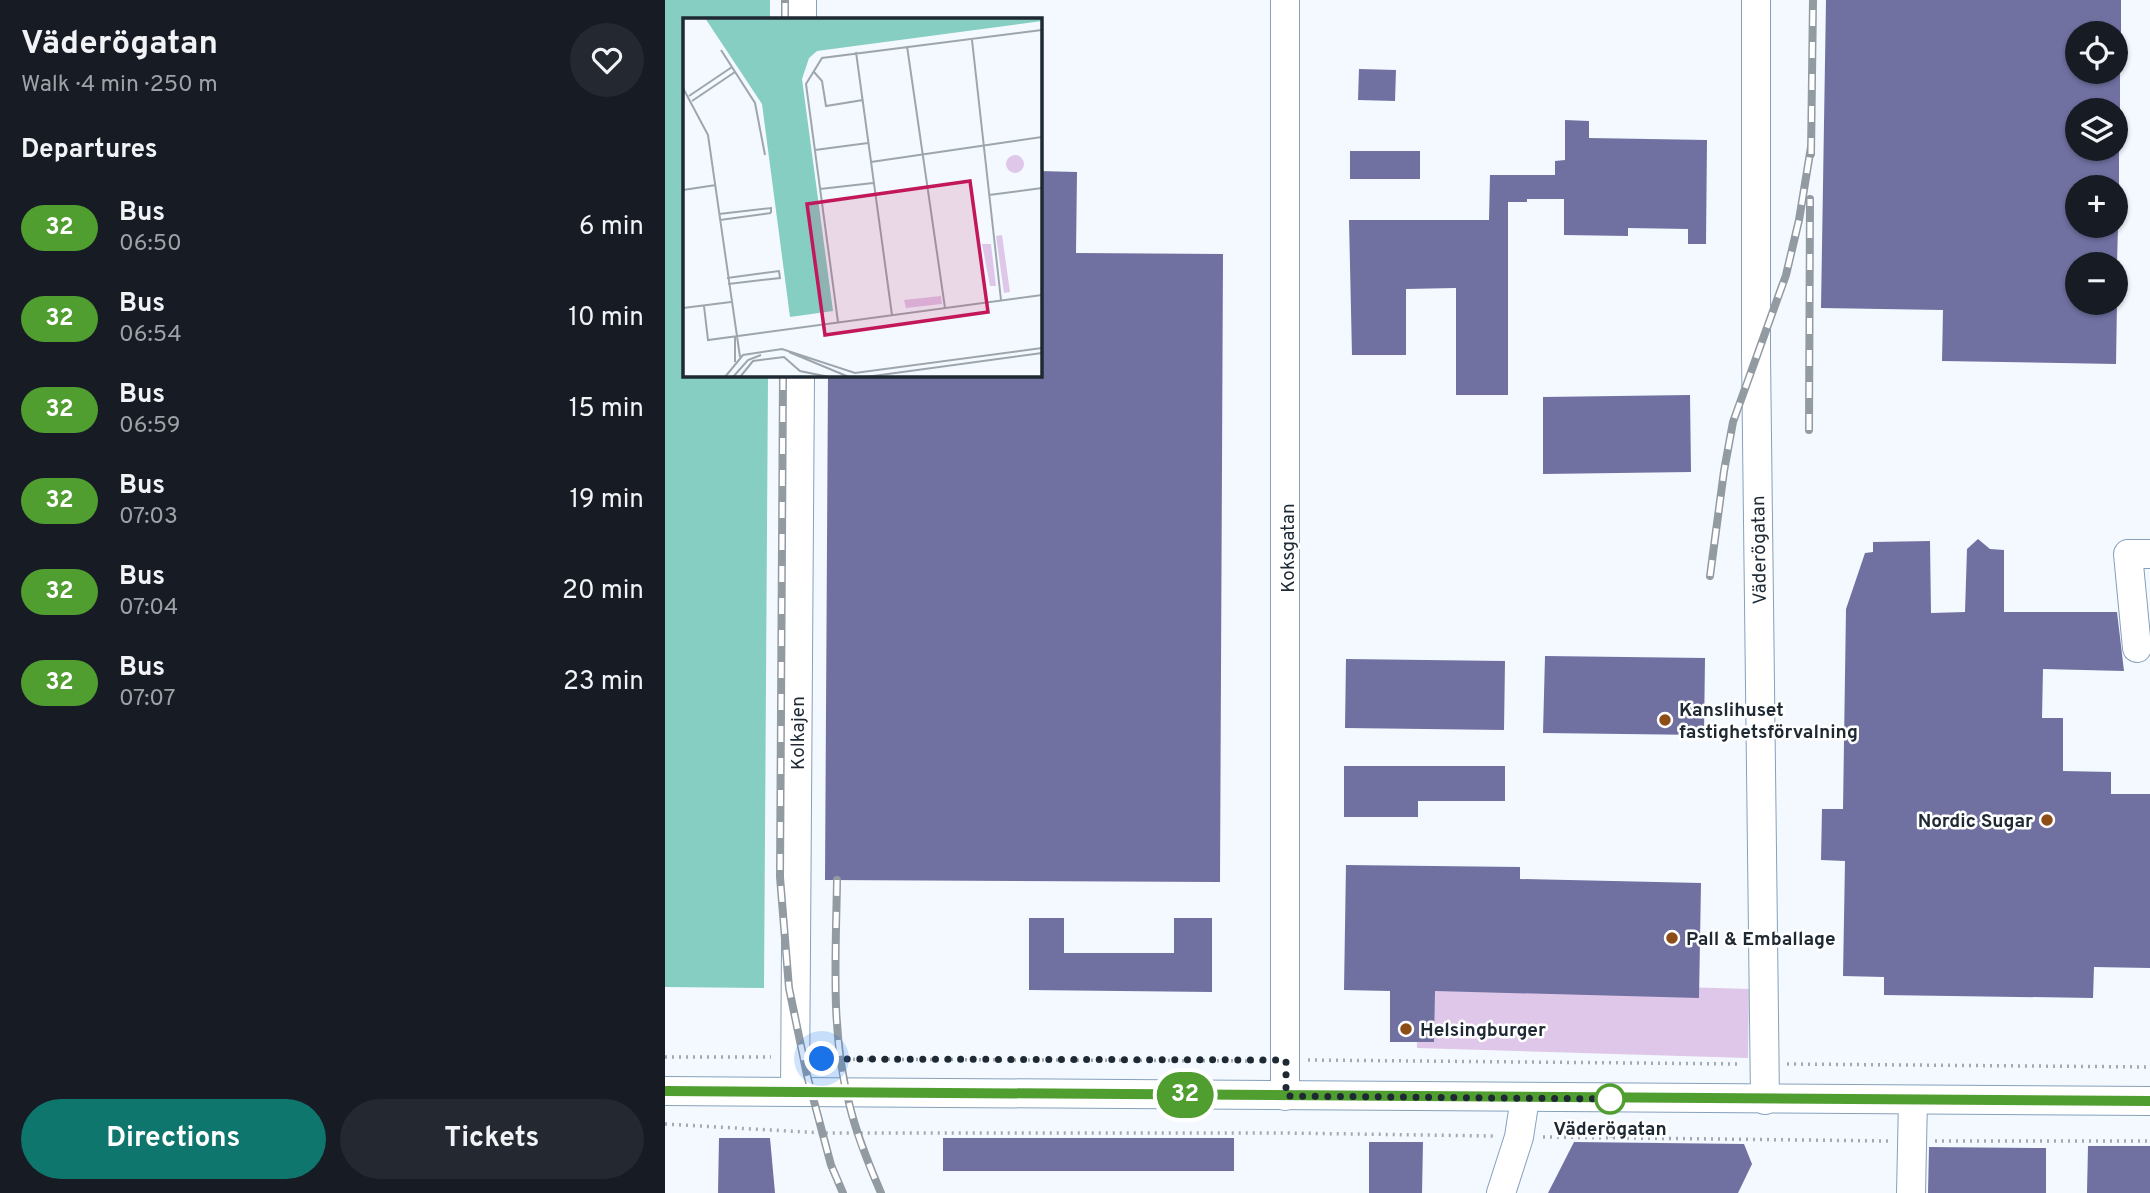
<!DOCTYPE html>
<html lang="en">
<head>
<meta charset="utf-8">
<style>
	body { margin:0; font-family:Overpass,sans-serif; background:#242831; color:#f1f3f6; height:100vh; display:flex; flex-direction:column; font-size:26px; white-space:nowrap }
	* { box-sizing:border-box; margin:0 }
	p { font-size:23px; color:#9ea1a6 }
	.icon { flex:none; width:38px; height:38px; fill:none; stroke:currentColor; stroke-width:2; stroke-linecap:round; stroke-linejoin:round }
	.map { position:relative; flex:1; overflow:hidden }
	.side { display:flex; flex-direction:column; background:#171b24; width:665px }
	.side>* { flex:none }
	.badge { padding:0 14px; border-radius:23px; font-size:24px; line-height:46px }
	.fabs { position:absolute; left:1400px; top:21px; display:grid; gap:14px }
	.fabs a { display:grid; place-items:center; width:63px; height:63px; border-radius:50%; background:#171b24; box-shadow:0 2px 5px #0004; font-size:35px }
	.you { position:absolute; width:35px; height:35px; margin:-18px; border:5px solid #fff; border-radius:50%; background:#1a73e8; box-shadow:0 0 0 10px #1a73e833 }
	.map>.badge { position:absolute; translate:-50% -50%; box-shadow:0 0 0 4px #fff }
	h2 { padding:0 21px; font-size:26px; line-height:63px }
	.round { display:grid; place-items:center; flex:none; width:74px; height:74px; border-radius:37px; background:#242831 }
	.head { display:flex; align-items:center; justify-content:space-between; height:119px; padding:0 21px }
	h1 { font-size:33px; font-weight:700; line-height:52px }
	.action { display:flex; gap:14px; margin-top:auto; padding:14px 21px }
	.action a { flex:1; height:80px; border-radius:42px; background:#0f766e; color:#fff; font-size:28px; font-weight:700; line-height:80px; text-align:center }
	.action a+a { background:#242831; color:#f1f3f6 }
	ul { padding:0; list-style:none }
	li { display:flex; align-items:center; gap:21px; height:91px; padding:0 21px }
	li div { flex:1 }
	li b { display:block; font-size:26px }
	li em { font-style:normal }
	li .badge { min-width:77px; font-weight:700; text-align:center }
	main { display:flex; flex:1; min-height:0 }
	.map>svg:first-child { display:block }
</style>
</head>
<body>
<main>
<section class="side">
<div class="head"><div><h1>Väderögatan</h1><p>Walk · 4 min · 250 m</p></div><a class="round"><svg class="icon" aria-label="heart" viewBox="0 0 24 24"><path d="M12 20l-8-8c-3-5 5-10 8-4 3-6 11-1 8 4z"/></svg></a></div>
<h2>Departures</h2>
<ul>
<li><span class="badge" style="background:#509e2f;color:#fff">32</span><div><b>Bus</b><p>06:50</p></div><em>6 min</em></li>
<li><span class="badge" style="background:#509e2f;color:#fff">32</span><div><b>Bus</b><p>06:54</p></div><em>10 min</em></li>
<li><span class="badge" style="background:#509e2f;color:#fff">32</span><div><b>Bus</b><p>06:59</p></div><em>15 min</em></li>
<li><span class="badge" style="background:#509e2f;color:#fff">32</span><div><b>Bus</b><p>07:03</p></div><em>19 min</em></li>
<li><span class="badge" style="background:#509e2f;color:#fff">32</span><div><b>Bus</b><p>07:04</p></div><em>20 min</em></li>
<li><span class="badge" style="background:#509e2f;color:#fff">32</span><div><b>Bus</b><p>07:07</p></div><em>23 min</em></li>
</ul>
<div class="action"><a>Directions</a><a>Tickets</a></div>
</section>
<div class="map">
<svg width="1485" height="1193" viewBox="0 0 1485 1193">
	<rect width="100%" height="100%" fill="#f3f9ff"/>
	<path fill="#dfc7e9" d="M751,979L1084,989L1083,1058L752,1048Z"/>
	<path fill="#86cdc2" d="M0,0H105V19H19V374L103,375L99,988L0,987Z"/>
	<g fill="#7071a1">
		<path d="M1161,0H1456V33H1412V72H1455V110H1412V149H1454V187H1412V226H1453L1452,264H1412V303H1452L1451,364L1277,361L1278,310L1156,308Z"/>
		<path d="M694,69L731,70L730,101L693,100Z"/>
		<path d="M900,120L924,121V138L1042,140L1041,244H1023V229L963,228V236L899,235V199H862V202H843V395H791V288L741,289V355H687L684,220H824L825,175H890V161L900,160Z"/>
		<rect x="685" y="151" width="70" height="28"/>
		<path d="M374,171L412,172L411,253L558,254L555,882L160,880L163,374H374Z"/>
		<path d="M1025,395L1026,472L878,474V397Z"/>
		<path d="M1313,539L1325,549L1339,550V612H1452L1459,671L1378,669L1377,718H1398V771L1446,772V794H1485V968L1429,967L1428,998L1219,995V977L1178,976L1180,861L1156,860L1157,809H1178L1181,609L1200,553L1208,552V542L1265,541L1266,613L1300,612L1302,549Z"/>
		<path d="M880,656L1040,658L1039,735L878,733Z"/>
		<path d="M681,659L840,661L839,730L680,728Z"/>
		<path d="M679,766H840V801H753V817H679Z"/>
		<path d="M681,865L855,867V879L1036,883L1034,998L770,991L769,1042H725V991L679,990Z"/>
		<path d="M364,918H399V953H509V918H547V992L364,990Z"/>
		<path d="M54,1138H105L110,1193H53Z"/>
		<rect x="278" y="1138" width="291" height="33"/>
		<path d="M704,1142H758L757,1193H704Z"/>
		<path d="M909,1142L1079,1144L1087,1164L1073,1193H883Z"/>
		<path d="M1423,1146H1485V1193H1422Z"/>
		<path d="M1264,1147L1381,1148V1193H1263Z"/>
	</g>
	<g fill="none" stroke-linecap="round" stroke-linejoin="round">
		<g stroke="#86a0bc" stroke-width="30">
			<g id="minor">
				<path d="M620,0V1096"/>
				<path d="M1091,0V355L1100,1100"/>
				<path d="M137,19V0"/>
				<path d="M1472,648L1463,554H1485"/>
				<path d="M0,1091L1485,1101"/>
				<path d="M130,1091L135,374"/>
				<path d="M836,1193L854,1137L860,1098"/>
				<path d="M1246,1193L1248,1100"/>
			</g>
		</g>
		<g stroke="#a1a9b1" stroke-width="3.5" stroke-dasharray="2 5" stroke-linecap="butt">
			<path d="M0,1057H106"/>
			<path d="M153,1059L596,1061"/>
			<path d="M643,1060L1076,1064"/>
			<path d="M1122,1064L1485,1067"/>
			<path d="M0,1124L158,1133H621L828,1136"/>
			<path d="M878,1137L1224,1141"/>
			<path d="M917,1137V1122"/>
			<path d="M946,1138V1123"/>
			<path d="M1270,1141H1485"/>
		</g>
		<use href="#minor" stroke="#fff" stroke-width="28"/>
		<g stroke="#929aa2" stroke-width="8">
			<g id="rail">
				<path d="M120,19V0"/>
				<path d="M1146,154L1148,0"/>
				<path d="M118,374L115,877L124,988L142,1075L166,1165L178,1193"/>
				<path d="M1144,430L1145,199"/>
				<path d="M1045,576L1059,471L1068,422L1121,275L1134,220L1146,147"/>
				<path d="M172,880C171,955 165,1033 185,1107C192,1136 204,1165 216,1193"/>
			</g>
		</g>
		<use href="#rail" stroke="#fff" stroke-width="5" stroke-dasharray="16" stroke-linecap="butt"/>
	</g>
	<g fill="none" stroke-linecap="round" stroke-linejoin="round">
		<g stroke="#fff" stroke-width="16">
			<path id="line" d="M0,1091L1485,1101"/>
		</g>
		<use href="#line" stroke="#509e2f" stroke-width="10"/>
		<path stroke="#1e2933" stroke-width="7" stroke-dasharray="0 12.6" d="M157,1059L621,1060V1096L945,1099"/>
	</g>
	<g fill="#8d4d17" stroke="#fff" stroke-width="2.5">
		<circle cx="1000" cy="720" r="7"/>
		<circle cx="1382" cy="820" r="7"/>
		<circle cx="1007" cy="938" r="7"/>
		<circle cx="741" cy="1029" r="7"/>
	</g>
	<circle fill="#fff" stroke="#509e2f" stroke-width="3.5" cx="945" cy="1099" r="14"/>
	<g text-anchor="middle" stroke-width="5" stroke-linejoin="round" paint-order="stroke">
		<g font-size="19" fill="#1e2933" stroke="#fff">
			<text transform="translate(622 548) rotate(-90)" y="7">Koksgatan</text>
			<text transform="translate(1093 550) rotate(-91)" y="7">Väderögatan</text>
			<text transform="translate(132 733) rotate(-90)" y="7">Kolkajen</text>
		</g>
		<g font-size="19" font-weight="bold" fill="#1e2933" stroke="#fff" text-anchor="start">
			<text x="1014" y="716">Kanslihuset<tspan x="1014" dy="22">fastighetsförvalning</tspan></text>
			<text x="1368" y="827" text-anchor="end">Nordic Sugar</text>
			<text x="1021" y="945">Pall &amp; Emballage</text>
			<text x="755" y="1036">Helsingburger</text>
		</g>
		<g font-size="19" font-weight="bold" fill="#1e2933" stroke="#fff">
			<text x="945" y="1135">Väderögatan</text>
		</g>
	</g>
	<g transform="translate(18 18)">
		<rect width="359" height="359" fill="#f3f9ff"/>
		<path d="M323 146a9 9 0 1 1 18 0a9 9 0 1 1-18 0ZM319,217L327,274L321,275L313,218ZM299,226H308L313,268H307ZM258,278L259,286L223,290L221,282Z" fill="#dfc7e9"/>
		<path d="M22,0H359V3L134,33L126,40L119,61L150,293L107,299L79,86Z" fill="#86cdc2"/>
		<path fill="none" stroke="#9ea6ad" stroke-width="2" d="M289,22L318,282M224,28L262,290M38,32L72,85L82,137M173,34L209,297M131,54L139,63L143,88L180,82M0,70L25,117L57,339M6,78L49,49M9,83L52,54M132,132L185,125M188,144L359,119M137,171L190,165M0,172L33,167M306,177L359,170M36,196L88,190V195M37,202L88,195M44,260L96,253L97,260L45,266M21,288L25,322L359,277M0,290L48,284M155,304L123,66L139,40L359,12M106,334L166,359M52,344V319M42,359L60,337L99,331L172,355L359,330M50,359L65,342L78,337M57,359L70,343L101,339L117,353L146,359M183,359L359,335"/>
		<path fill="#c2185b" fill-opacity="0.15" stroke="#c2185b" stroke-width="3.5" d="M287,163L305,294L142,317L124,186Z"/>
		<rect width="359" height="359" fill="none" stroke="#1e2933" stroke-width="3.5"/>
	</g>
</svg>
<div class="fabs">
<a><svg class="icon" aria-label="locate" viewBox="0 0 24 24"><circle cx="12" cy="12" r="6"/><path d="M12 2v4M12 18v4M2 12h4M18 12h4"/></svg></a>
<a><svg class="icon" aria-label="layers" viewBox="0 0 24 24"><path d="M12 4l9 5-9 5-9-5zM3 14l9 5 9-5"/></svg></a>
<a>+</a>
<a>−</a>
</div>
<div class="you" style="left:157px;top:1059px"></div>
<b class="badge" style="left:520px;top:1095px;background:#509e2f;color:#fff">32</b>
</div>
</main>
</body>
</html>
